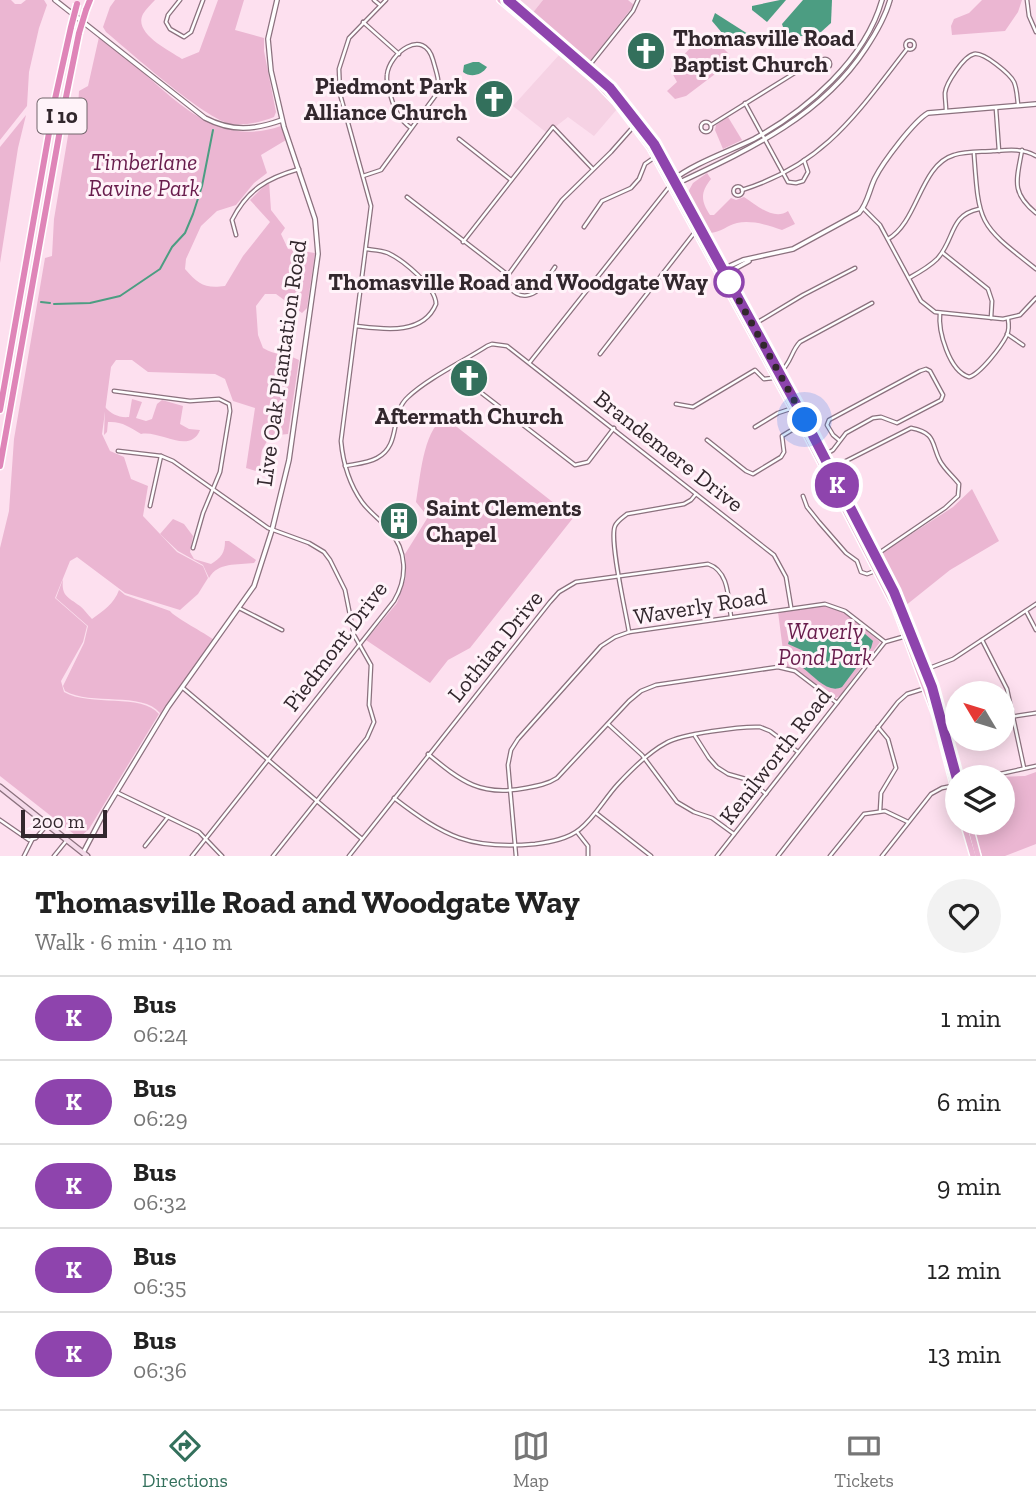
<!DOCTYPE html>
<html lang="en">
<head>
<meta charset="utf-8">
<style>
	body { margin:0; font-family:"Zilla Slab",serif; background:#f2f2f2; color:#222; height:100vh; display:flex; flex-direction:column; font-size:26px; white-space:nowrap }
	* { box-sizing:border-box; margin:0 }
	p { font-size:23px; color:#767676 }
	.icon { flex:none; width:38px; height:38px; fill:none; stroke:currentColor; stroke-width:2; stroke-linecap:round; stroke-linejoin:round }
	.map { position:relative; height:856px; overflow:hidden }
	.details { display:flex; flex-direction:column; background:#fff; flex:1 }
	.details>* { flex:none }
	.badge { padding:0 14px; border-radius:23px; font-size:24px; line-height:46px }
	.needle { width:46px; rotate:308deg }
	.fabs { position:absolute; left:945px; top:681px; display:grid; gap:14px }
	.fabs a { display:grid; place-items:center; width:70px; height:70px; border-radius:50%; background:#fff; box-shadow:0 4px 18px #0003; font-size:35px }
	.scale { position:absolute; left:21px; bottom:18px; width:86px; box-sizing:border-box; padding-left:7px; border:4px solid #32272d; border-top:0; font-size:19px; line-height:24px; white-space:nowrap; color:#32272d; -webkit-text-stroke:5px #fff3f9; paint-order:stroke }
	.you { position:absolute; width:35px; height:35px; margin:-18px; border:5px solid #fff; border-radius:50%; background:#1a73e8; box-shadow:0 0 0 10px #1a73e833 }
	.map>.badge { position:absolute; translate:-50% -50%; box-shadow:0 0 0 4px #fff }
	.round { display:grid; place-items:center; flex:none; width:74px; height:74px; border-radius:37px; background:#f2f2f2 }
	.overview { display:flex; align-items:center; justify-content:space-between; height:119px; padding:0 35px }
	h1 { font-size:33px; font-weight:700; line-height:52px }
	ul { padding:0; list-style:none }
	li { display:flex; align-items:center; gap:21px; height:84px; padding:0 35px; border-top:2px solid #e0e0e0 }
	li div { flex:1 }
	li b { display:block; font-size:26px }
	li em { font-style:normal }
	li .badge { min-width:77px; font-weight:700; text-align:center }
	.menu { display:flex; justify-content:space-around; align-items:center; height:98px; border-top:2px solid #e0e0e0; background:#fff; font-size:19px; color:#767676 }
	.menu a { display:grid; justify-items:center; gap:4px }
	.menu .current { color:#33705c }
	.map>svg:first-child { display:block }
</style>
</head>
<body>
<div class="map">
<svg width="1036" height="856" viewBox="0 0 1036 856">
	<rect width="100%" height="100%" fill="#fde0ef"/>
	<g fill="#f6d2e4">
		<path d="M516,0H543L531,15Z"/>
		<path d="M560,54L588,77L617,109L594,136L568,117L555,127L553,125L547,133L513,106Z"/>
	</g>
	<g fill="#ebb6d2">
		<path d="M0,0H11L15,4H21L26,0H44L47,5L39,28L29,72L27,106L0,140Z"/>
		<path d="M115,0H155C151,4 146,9 143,14C133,33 168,50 182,59L199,52L218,0H244L235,30L264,38V51L276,112L274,117C262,122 244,126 231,124C206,120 130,52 106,32L103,27L110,7Z"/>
		<path d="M543,0H628L634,5L588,64L531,15Z"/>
		<path d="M982,0H1022L1018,12L1005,31L952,35L951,26L954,19L969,13Z"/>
		<path d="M710,35L728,53L731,62L686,96L675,99L667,91L677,82L670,69L702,36Z"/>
		<path d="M99,37C161,78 203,153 281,126L286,140L261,155L267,173L254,183L236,205L217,211L201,226L186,259L185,269C198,284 205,289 225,286L243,256L270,222L250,200L269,181L271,210L285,228L281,234L288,249L315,253L307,308L302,313L276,294H265L256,306L258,335L263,348C276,356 285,353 299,360L288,434L270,436L262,450L259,472L246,468L255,408L233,401L225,379L215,374L148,372L132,360H116L111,367L102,434L110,451L124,457L131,479L148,486L143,516L177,552L203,566L208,578L198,594L180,610L125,593L77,557L70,561L55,598L87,626L83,642L61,681L64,692C90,707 142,693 159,714L89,829L79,838L0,776V548L9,511L14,439L45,258L52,256L54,219L71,118L78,107L79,91L88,86Z"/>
		<path d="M26,115L18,148L0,263V147Z"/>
		<path d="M728,117L742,140L723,149L715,130L716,125Z"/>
		<path d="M707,173L711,179C700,193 701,201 710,215H714L731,198L736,200L744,197C756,205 774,221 788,211L795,224L782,230C769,225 751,220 737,223C728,225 721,232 711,233L705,229L688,192L693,183Z"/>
		<path d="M132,399L142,402L136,418L146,421L152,419L157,404L162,400L183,406L180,424L189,429L200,430C190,455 160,430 141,434C130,427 121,421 108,422L107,432L104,435L105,407C111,414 119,418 129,417Z"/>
		<path d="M443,419L448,420L573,518L470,648L448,660L430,683L366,640L397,603L406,577L405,554L428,517L416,502C420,480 423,431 443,419Z"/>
		<path d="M972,489L999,541L950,570L905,606L879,555L953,507Z"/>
		<path d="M173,519L184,524L193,536L190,552L194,559L211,564C221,558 225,553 225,541H229L256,560L254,563C237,565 218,562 209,578L203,565L178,551L160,534Z"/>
		<path d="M63,579C61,596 68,597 80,606C84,609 88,615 92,619C103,611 114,604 119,590L125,595L170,611C174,617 205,633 214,640L159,718L160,713C142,691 91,706 65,691L63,686L84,643L88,626L56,598Z"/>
		<path d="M824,605L845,613L880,642L840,696L833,699L804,675L785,666L778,612Z"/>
		<path d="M1036,772V844L1005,856H982L972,823L1003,822V777H999L1025,776Z"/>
	</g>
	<g fill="#4c9d82">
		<path d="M780,0H786L767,22L752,10V6Z"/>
		<path d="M803,0H832L831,23L821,32L787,39L782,24Z"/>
		<path d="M715,13L748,34V41L738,48L734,47L712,21Z"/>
		<path d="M473,62H479L487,67C482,75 471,78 463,72L464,65Z"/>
		<path d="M818,630L851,641L864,633L873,641L871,648L842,687C828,694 815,677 803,668L807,658L806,652L788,644L790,638Z"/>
	</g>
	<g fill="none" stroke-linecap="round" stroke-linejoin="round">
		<g stroke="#4c9d82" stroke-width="2">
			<path d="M41,302L50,303"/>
			<path d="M54,304L90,303L120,296L160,269L172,247L185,233L193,214L202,186L213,130"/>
		</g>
		<g stroke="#8b717e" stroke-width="5">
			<g id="minor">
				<path d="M180,0L168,15L166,22L170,29L184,37L191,32L203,0"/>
				<path d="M374,0L380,5"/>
				<path d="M1027,0L1029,16L1036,32"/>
				<path d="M363,22L399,54"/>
				<circle cx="910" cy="45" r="4.5"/>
				<circle cx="825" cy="64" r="5"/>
				<path d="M589,66L633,11L638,0"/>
				<path d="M745,103L788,182L796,183L803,181L808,172L804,160"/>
				<path d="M996,109L999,151"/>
				<path d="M946,110C946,105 945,99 945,93C946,83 964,56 974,54C984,52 1010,74 1014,82C1017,89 1017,97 1018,104"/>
				<circle cx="706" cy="127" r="5"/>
				<path d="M711,125L801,69L820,64"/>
				<path d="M459,139L511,180"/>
				<path d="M1022,150C1017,179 1010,192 1036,213"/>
				<path d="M974,154C979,226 979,224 1036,269"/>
				<path d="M363,176L381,170L438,92C440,81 436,71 433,60C424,27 389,53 387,75C386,83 389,90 391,97C395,111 399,119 411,128"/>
				<circle cx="738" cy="191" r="4.5"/>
				<path d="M742,190C825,164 857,113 907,49"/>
				<path d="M407,197L508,275"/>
				<path d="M863,208L880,225L921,301L935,312L1003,319L1020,315L1036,298"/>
				<path d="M584,227L602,201L631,188L639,179L645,164L655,157"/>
				<path d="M236,235L232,220C247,190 267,178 299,169"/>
				<path d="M888,239C918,222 920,165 954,155C966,151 981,152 993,151C1008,150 1022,148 1036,156"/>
				<path d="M463,242L553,127L592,168"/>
				<path d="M943,253L988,289L992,301L991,318"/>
				<path d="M508,275L562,200L611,152L634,126"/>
				<path d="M508,275C506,293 524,302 538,290C545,284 550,274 555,267"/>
				<path d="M909,278C918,273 929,267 937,259C955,240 949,215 979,209"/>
				<path d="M940,313C938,331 949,371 969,377C980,374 1001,347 1007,335C1009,330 1009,325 1008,319"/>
				<path d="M753,325L803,295L855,268"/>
				<path d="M356,326C382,329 423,336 436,304C436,287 403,260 388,253C381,250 373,250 366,249"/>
				<path d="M1007,334L1023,345"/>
				<path d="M600,354L695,232"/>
				<path d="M530,362L669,187"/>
				<path d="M457,365L475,388L575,465L588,462L614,428"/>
				<path d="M780,372C791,364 791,351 800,342L872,303"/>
				<path d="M114,391L190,401L219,399L229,404L230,411L220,472L203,513L193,548"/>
				<path d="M676,404L693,407L755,370L764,379L773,378"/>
				<path d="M755,427L778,413L793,408"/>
				<path d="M707,440L746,471L753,474L781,457L784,452L782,436L800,425"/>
				<path d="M118,451L161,456L173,461L268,528L309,543L324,552L330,560L345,590L354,635L371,665L369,705L374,722L367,738L273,856"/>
				<path d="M823,456L833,450L846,433L873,418L881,417L897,423L941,400L943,395L930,371L926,369L920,371L829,420L827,425L833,435L839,440"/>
				<path d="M345,466C355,464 368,463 377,458C402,445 389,414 408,397C428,378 464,361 487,346L492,344L507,346L774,555L786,577L791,607"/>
				<path d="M843,482L838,469L844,462L911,428C937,433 931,444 940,461C945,470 953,476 959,484L958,496L945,508L876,555"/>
				<path d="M803,496L807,507L819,522L846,553L857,561L861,572L867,574L875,571"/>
				<path d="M150,506L161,456"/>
				<path d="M239,608L282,630"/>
				<path d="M1026,611L1036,630"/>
				<path d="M629,632C626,613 609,540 615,526C617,521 622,518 627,514L684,504L691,500L696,494"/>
				<path d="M982,640L1007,689L1024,768"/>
				<path d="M927,669L953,659L1036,604"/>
				<path d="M183,688L362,839"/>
				<path d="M1003,718L1036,713"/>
				<path d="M608,724L642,755L677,802L694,812L712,818L734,834"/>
				<path d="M878,727L888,739L896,768L881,793L880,811"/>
				<path d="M695,736L709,758L717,767L728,774L749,780L766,794"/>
				<path d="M428,754C462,782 481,797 526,788C537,786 548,784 557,778L629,701L641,691L656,685L778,667L795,671L837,703"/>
				<path d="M986,777L1036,766"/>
				<path d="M116,792L199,832L222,856"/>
				<path d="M394,798C445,837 470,850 535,844C550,842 568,839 580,829C595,817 605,798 618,784C631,770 649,752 666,743C681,734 742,726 760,727L770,731L798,752"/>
				<path d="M596,813L651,856"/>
				<path d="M0,820L29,840L36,838L46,826"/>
				<path d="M577,832L588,846V856"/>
				<path d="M145,846L168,817"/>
				<path d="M24,856L32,840"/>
				<path d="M54,856L67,840"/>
				<path d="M192,856L394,601C408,578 407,550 389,530C381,520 370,513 362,502C350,485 343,463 341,441L371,206L340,94L339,69L349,38L386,0"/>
				<path d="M349,856L550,602L559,592L576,582L708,564C729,571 728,597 731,617"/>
				<path d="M516,856L508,765L511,750L518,739L601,646L615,637L629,632L825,604L845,611L885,642"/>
				<path d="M717,856L881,647L885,642L906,636"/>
				<path d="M778,856L898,702L907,694L923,689"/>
				<path d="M830,856L864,814L885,811L908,822"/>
				<path d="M882,856L931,794L942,788L957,785"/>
			</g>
		</g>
		<g stroke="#8b717e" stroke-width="6">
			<g id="tertiary">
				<path d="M55,0L205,118C232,132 254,130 282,120"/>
				<path d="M673,180C692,164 730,151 754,139C807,110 865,60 882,0"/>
				<path d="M676,184C748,150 821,117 866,48C876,33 885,18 890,0"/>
				<path d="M721,270L743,260L793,249L859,213C868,203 869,190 875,178C883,162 914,121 928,113L1036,104"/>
				<path d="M725,274L749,261"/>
				<path d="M83,853L105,811L168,707L254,586L272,530L289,460L318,254L315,219L284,127L271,71L268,39L277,0"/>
			</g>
		</g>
		<g stroke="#8b717e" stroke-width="7">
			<path id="secondary" d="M0,787L87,856"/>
		</g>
		<g stroke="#fff" stroke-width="8">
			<g id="primary">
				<path d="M500,0L596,82L616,103L650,148L800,423L895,608L935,715L957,800"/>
				<path d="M508,0L600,78L620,99L654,145L806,422L894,592L932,687L957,779"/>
				<path d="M963,822L973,856"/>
				<path d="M969,822L978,856"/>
			</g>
		</g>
		<g stroke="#fff" stroke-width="9">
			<g id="motorway">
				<path d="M86,10L90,0"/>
				<path d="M0,410L55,99L71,27"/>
				<path d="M0,466L65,102L79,33"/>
			</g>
		</g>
		<use href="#minor" stroke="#fff" stroke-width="2.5"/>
		<use href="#tertiary" stroke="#fff" stroke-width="3.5"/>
		<use href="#secondary" stroke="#f5daea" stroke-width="4.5"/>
		<use href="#primary" stroke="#ecb6d4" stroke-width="5"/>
		<use href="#motorway" stroke="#df85b8" stroke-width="6"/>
		<g stroke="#fff" stroke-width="9" stroke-linecap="butt">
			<g id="motorway-bridge">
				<path d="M71,27L77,4"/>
				<path d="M79,33L86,10"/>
			</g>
		</g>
		<use href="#motorway-bridge" stroke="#df85b8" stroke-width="6"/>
	</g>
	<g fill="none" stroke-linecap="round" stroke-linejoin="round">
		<g stroke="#fff" stroke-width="16">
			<path id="line" d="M508,0L610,88L654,144L806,422L894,592L932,687L957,779"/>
		</g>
		<use href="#line" stroke="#8e44ad" stroke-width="10"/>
		<path stroke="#32272d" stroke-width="7" stroke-dasharray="0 12.6" d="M729,282L725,275L805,420"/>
	</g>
	<defs>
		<g id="church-disc" transform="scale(2.0125)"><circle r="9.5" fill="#33705c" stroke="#fff3f9"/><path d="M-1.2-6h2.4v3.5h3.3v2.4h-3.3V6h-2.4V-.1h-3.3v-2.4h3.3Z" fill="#fff"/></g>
		<g id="building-disc" transform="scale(2.0125)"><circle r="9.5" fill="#33705c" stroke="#fff3f9"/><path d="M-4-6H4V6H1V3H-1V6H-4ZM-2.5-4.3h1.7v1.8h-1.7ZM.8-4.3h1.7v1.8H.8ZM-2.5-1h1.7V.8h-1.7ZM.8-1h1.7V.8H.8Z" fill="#fff"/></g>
	</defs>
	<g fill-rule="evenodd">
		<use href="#church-disc" x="646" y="51"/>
		<use href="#church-disc" x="494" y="99"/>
		<use href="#church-disc" x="469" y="378"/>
		<use href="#building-disc" x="399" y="521"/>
	</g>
	<circle fill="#fff" stroke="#8e44ad" stroke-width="3.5" cx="729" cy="282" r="14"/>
	<g text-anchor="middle" stroke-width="6" stroke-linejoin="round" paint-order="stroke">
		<rect fill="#fff3f9" stroke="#70646a" stroke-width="2" x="37.5" y="98.5" width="49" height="35" rx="5"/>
		<g font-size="21" font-weight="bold" fill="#32272d">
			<text x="62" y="123">I 10</text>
		</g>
		<g font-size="23" font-weight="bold" fill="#32272d" stroke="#fff3f9" text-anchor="start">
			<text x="673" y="46">Thomasville Road<tspan x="673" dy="26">Baptist Church</tspan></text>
			<text x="467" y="94" text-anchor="end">Piedmont Park<tspan x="467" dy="26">Alliance Church</tspan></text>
			<text x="469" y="424" text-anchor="middle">Aftermath Church</text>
			<text x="426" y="516">Saint Clements<tspan x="426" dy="26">Chapel</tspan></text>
		</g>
		<g font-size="23" font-style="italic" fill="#681c4c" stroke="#fff3f9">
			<text x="144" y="170">Timberlane<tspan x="144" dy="26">Ravine Park</tspan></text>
			<text x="825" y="639">Waverly<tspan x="825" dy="26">Pond Park</tspan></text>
		</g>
		<g font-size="23" font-weight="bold" fill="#32272d" stroke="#fff3f9" text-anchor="end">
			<text x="708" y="290">Thomasville Road and Woodgate Way</text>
		</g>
		<g font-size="23" fill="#32272d" stroke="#fff3f9">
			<text transform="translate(281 363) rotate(-82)" y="8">Live Oak Plantation Road</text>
			<text transform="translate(669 451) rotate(38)" y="8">Brandemere Drive</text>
			<text transform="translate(700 606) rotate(-9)" y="8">Waverly Road</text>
			<text transform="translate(335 646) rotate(-53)" y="8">Piedmont Drive</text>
			<text transform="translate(495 646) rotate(-51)" y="8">Lothian Drive</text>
			<text transform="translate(775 756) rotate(-52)" y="8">Kenilworth Road</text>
		</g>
	</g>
</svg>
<div class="fabs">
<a><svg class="needle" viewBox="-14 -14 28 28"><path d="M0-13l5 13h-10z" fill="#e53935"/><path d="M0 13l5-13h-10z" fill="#767676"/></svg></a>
<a><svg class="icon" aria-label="layers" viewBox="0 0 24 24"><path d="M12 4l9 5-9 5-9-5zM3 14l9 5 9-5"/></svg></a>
</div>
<div class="scale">200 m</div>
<div class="you" style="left:805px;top:420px"></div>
<b class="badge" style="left:837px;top:485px;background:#8e44ad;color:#fff">K</b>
</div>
<section class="details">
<div class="overview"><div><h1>Thomasville Road and Woodgate Way</h1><p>Walk · 6 min · 410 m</p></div><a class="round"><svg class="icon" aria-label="heart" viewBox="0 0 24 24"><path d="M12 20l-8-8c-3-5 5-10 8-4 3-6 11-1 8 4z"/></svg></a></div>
<ul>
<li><span class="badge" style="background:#8e44ad;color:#fff">K</span><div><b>Bus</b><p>06:24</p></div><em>1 min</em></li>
<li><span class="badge" style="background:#8e44ad;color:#fff">K</span><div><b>Bus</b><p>06:29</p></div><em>6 min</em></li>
<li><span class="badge" style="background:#8e44ad;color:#fff">K</span><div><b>Bus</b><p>06:32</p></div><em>9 min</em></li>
<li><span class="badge" style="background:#8e44ad;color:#fff">K</span><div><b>Bus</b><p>06:35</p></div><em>12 min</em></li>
<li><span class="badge" style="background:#8e44ad;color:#fff">K</span><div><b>Bus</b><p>06:36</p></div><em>13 min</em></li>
</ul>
</section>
<nav class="menu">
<a class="current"><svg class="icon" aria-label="directions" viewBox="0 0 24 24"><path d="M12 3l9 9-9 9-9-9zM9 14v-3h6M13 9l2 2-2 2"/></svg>Directions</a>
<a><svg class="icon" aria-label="map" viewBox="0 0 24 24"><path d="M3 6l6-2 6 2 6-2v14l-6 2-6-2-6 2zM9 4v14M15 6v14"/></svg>Map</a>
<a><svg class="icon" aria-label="tickets" viewBox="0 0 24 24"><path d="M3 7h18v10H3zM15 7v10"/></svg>Tickets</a>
</nav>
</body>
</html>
